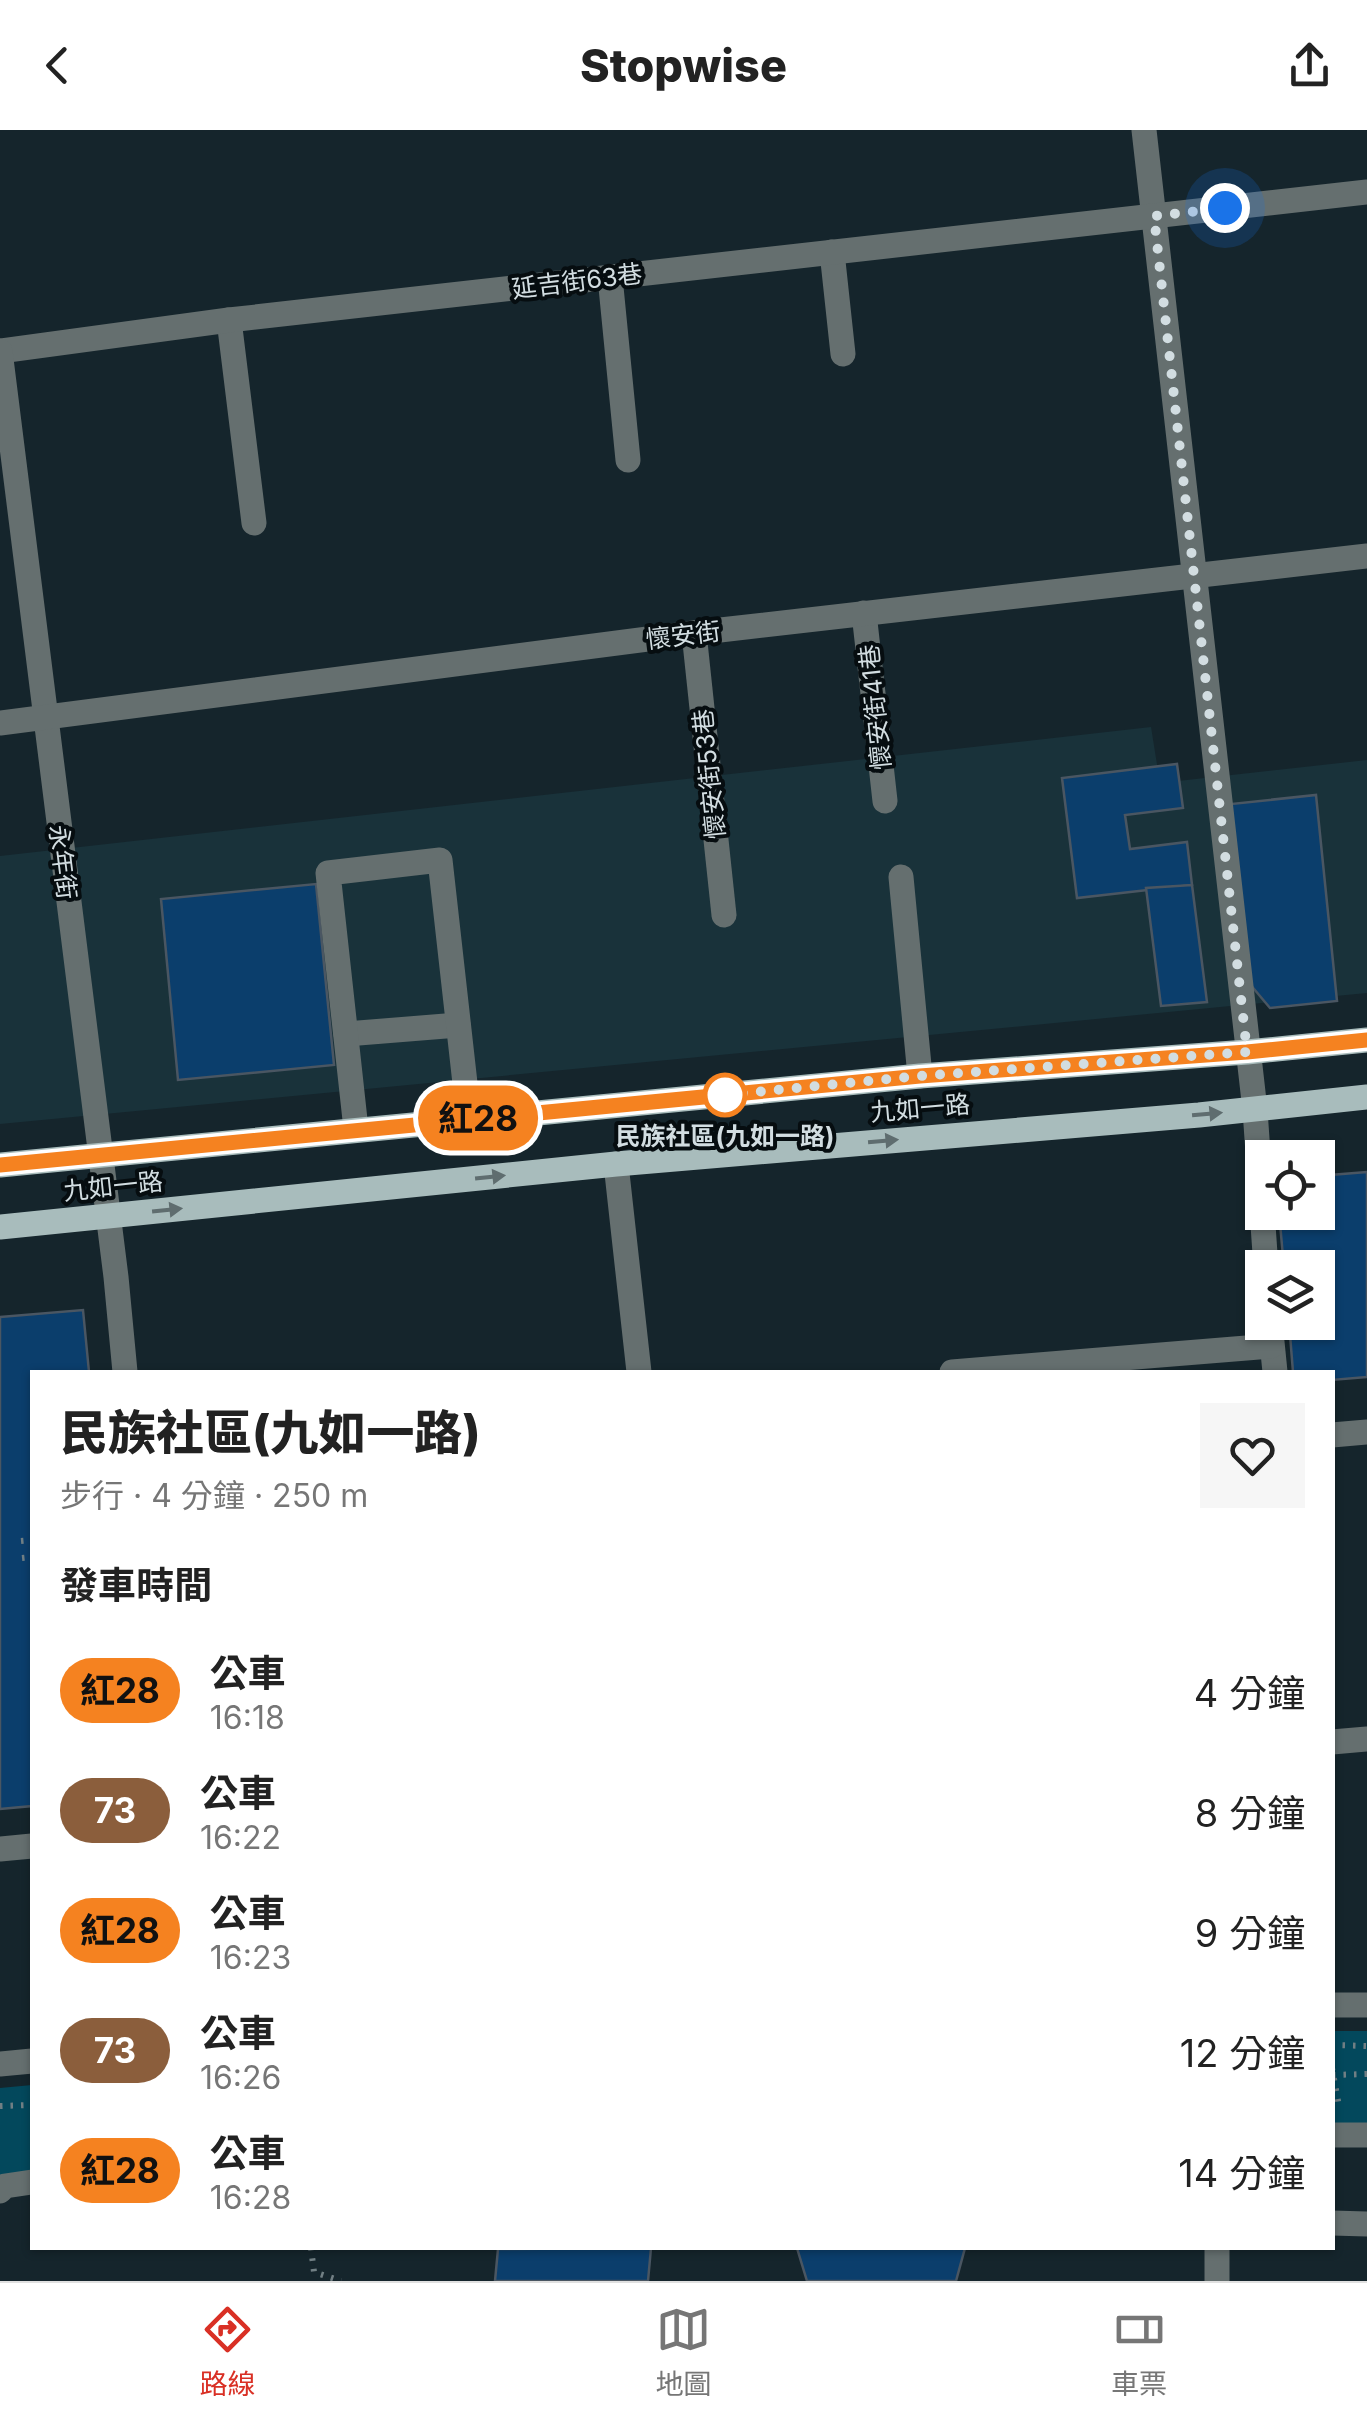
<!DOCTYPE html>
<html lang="zh-TW">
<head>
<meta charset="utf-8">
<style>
	body { margin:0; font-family:Inter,"Noto Sans TC",sans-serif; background:#f6f6f6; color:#222; height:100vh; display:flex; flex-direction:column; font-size:38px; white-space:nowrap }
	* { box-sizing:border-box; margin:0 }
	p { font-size:32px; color:#767676 }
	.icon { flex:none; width:55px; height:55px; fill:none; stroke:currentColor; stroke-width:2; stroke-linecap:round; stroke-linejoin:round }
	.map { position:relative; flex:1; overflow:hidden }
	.details { position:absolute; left:30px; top:1240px; width:1305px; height:880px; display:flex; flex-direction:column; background:#fff; border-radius:0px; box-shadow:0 2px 8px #0004 }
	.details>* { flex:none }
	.badge { padding:0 20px; border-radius:32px; font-size:35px; line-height:65px }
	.fabs { position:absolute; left:1245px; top:1010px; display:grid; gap:20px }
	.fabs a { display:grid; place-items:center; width:90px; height:90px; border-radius:0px; background:#fff; box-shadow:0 2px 8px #0004; font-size:50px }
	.you { position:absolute; width:50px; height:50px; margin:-25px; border:8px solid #fff; border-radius:50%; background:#1a73e8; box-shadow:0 0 0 15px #1a73e833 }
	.map>.badge { position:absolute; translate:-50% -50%; box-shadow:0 0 0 5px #fff }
	h2 { padding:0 30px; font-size:38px; line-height:90px }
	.round { display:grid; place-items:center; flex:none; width:105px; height:105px; border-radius:0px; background:#f6f6f6 }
	.summary { display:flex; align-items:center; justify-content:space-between; height:170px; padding:0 30px }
	h1 { font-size:48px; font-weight:800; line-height:75px }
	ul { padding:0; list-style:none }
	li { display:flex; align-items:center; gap:30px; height:120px; padding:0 30px }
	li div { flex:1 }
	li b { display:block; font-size:38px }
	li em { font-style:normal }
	li .badge { min-width:110px; font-weight:700; text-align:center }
	header { display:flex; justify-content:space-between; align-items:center; height:130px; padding:0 30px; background:#fff; font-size:45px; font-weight:800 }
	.tabs { display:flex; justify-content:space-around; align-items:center; height:140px; border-top:2px solid #e0e0e0; background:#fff; font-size:28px; color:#767676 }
	.tabs a { display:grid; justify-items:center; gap:5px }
	.tabs .selected { color:#d93025 }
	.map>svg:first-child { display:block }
</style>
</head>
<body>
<header><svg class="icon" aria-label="back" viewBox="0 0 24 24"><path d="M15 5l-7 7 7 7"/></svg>Stopwise<svg class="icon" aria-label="share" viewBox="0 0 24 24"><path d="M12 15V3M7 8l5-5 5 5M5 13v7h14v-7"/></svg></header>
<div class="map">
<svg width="1367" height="2151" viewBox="0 0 1367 2151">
	<rect width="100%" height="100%" fill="#15252c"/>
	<path fill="#19323a" d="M1151,597L1160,653L1367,630V863L0,994V726Z"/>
	<g fill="#03485c">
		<path d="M1333,1901H1367V1999L1333,1998Z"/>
		<path d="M32,1955V2048L0,2052V1958Z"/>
	</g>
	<g fill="#0b3e6c" stroke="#4a5662" stroke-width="2.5">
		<path d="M1177,634L1183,678L1125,685L1130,719L1187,712L1192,755L1077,768L1062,648Z"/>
		<path d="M1316,665L1337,871L1270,878L1249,853L1231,674Z"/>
		<path d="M316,754L334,935L178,950L161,769Z"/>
		<path d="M1192,755L1207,872L1161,876L1146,758Z"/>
		<path d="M1367,1042V1247L1332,1250V1242H1293L1289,1192H1318V1138H1284L1279,1082H1318V1046Z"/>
		<path d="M83,1180L89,1242H32V1676L0,1679V1187Z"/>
		<path d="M651,2118L648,2151H495L498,2119Z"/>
		<path d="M797,2118H965L956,2151H807Z"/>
	</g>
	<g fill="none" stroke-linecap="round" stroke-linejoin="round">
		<g stroke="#717f84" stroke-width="6" stroke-dasharray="2.5 8" stroke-linecap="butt">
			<path d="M21,1411L32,1410"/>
			<path d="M22,1428L32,1427"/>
			<path d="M1332,1915L1367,1916"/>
			<path d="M1332,1938L1339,1976"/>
			<path d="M1333,1945L1367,1944"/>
			<path d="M0,1976L32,1975"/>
			<path d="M311,2118L314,2142L341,2151"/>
		</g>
		<g stroke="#656f6f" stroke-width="25">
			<path d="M1144,0L1255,980L1266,1138"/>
			<path d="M832,122L843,224"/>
			<path d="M610,147L628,330"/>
			<path d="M229,190L254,393"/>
			<path d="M0,221L229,190L1367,62"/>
			<path d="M0,221L116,1147L125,1242"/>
			<path d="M864,483L885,671"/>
			<path d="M694,503L724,785"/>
			<path d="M0,593L694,503L1367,426"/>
			<path d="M901,747L920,946"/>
			<path d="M346,904L458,895"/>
			<path d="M356,999L328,743L440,730L469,989"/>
			<path d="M616,1034L639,1242"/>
			<path d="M1270,1192L1275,1242"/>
			<path d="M952,1242L1271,1216"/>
			<path d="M1332,1305L1367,1302"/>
			<path d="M1332,1612L1367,1609"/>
			<path d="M0,1719L32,1716"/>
			<path d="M1332,1875H1367"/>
			<path d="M0,1934L32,1931"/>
			<path d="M1332,2005H1367"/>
			<path d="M0,2061L5,2056L32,2052"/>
			<path d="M1332,2093L1367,2094"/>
			<path d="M1217,2151V2118"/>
		</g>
		<g stroke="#a8bcbc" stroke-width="25">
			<path d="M0,1035L920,946L1247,922L1367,910"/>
			<path d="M0,1097L616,1034L1199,985L1367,967"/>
		</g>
	</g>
	<defs><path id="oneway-solid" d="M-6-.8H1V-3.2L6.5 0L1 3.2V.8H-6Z" transform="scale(2.5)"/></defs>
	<g fill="#5f6d6f">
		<use href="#oneway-solid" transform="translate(1207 984) rotate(-5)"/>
		<use href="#oneway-solid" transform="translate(883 1011) rotate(-5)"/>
		<use href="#oneway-solid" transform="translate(490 1047) rotate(-6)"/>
		<use href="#oneway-solid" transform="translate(167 1080) rotate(-6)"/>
	</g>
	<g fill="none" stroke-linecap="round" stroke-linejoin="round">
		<g stroke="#fff" stroke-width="22">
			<path id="line" d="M0,1035L920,946L1247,922L1367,910"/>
		</g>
		<use href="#line" stroke="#f58220" stroke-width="15"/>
		<path stroke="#d2dde1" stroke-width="10" stroke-dasharray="0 18" d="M725,965L920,946L1247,922L1154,86L1225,78"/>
	</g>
	<circle fill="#fff" stroke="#f58220" stroke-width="5" cx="725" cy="965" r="20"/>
	<g text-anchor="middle" stroke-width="8" stroke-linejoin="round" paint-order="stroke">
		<g font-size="25" fill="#d2dde1" stroke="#060d10">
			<text transform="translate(577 151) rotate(-7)" y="9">延吉街63巷</text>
			<text transform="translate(683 505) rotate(-7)" y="9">懷安街</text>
			<text transform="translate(875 577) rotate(-96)" y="9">懷安街41巷</text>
			<text transform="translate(709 644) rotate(-96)" y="9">懷安街53巷</text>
			<text transform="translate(63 732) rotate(83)" y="9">永年街</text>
			<text transform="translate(920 978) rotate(-5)" y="9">九如一路</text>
			<text transform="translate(113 1056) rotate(-6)" y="9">九如一路</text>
		</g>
		<g font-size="25" font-weight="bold" fill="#d2dde1" stroke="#060d10">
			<text x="725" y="1015">民族社區(九如一路)</text>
		</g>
	</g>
</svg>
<div class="fabs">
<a><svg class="icon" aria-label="locate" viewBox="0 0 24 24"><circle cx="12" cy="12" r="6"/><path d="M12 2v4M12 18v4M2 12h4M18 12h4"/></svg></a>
<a><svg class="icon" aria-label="layers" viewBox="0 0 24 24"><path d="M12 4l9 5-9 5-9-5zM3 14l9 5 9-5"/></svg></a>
</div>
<div class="you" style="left:1225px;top:78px"></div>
<b class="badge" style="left:478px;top:988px;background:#f58220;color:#111">紅28</b>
<section class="details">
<div class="summary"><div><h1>民族社區(九如一路)</h1><p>步行 · 4 分鐘 · 250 m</p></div><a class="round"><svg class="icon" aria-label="heart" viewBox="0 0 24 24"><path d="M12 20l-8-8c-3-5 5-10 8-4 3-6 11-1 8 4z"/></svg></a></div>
<h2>發車時間</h2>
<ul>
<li><span class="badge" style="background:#f58220;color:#111">紅28</span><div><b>公車</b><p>16:18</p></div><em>4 分鐘</em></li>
<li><span class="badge" style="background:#8b5e3c;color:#fff">73</span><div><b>公車</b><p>16:22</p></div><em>8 分鐘</em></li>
<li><span class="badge" style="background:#f58220;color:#111">紅28</span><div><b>公車</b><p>16:23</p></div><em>9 分鐘</em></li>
<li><span class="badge" style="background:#8b5e3c;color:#fff">73</span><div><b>公車</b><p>16:26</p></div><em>12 分鐘</em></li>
<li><span class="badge" style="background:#f58220;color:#111">紅28</span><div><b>公車</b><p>16:28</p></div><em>14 分鐘</em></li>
</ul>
</section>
</div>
<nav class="tabs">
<a class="selected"><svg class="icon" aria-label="directions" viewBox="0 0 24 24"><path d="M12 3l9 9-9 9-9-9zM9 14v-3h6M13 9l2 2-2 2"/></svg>路線</a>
<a><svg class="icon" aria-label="map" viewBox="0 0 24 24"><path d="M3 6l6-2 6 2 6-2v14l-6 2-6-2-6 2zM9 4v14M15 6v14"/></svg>地圖</a>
<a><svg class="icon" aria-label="tickets" viewBox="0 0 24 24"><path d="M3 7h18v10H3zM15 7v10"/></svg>車票</a>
</nav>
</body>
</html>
